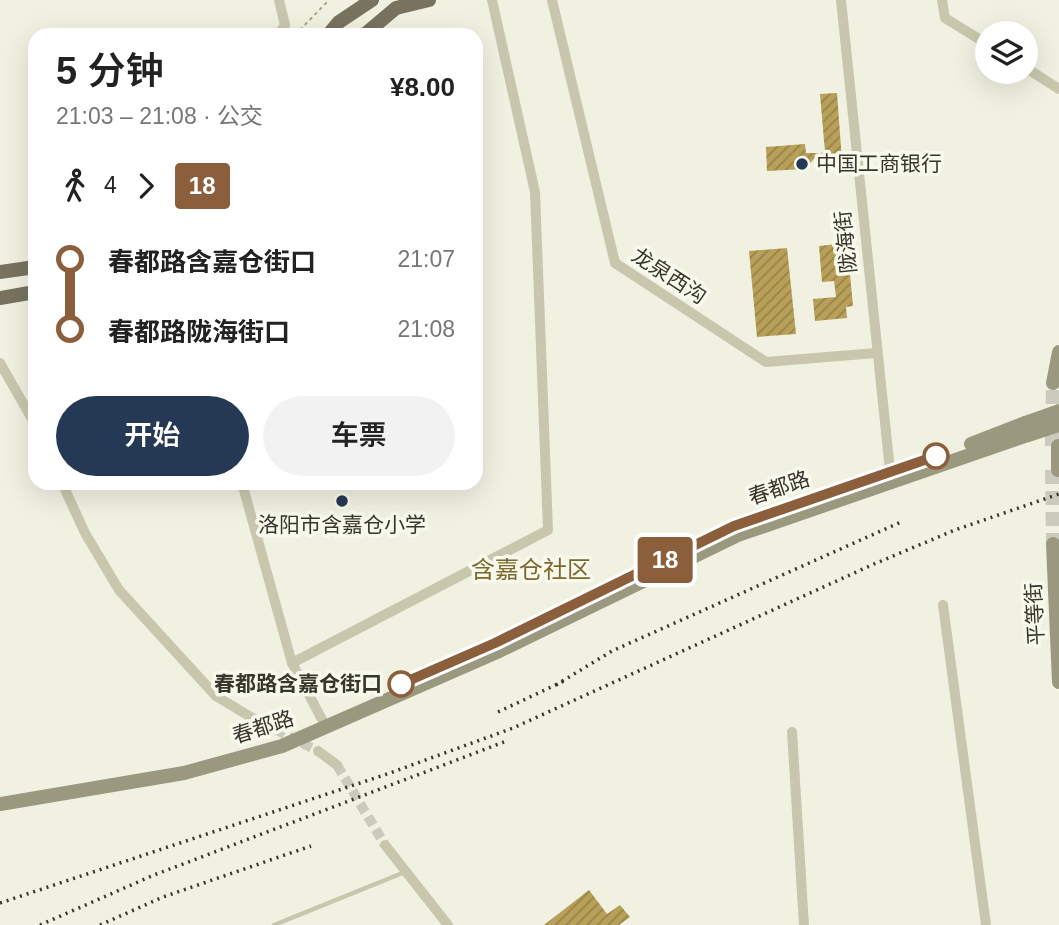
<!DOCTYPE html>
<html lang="zh">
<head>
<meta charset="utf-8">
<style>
	body { margin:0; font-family:Arial,"Noto Sans SC",sans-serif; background:#f2f2f2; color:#222; height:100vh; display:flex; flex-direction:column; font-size:26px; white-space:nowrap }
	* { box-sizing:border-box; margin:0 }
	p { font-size:23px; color:#767676 }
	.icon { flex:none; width:38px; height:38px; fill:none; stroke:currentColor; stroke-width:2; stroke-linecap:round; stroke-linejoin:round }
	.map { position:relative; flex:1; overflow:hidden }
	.side { position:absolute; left:28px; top:28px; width:455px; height:462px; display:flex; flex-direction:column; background:#fff; border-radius:21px; box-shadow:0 7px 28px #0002 }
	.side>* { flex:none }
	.badge { padding:0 14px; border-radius:5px; font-size:24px; line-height:46px }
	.controls { position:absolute; left:975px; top:21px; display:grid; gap:14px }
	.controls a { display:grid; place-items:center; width:63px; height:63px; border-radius:50%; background:#fff; box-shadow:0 7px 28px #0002; font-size:35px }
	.map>.badge { position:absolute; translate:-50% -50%; box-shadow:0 0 0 4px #fff }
	.legs { display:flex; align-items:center; gap:10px; height:77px; padding:0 28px; font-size:23px }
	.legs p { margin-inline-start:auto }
	.headline { display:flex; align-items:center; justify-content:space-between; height:119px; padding:0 28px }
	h1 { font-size:38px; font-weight:600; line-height:52px }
	.button { display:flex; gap:14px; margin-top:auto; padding:14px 28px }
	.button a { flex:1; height:80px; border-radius:42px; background:#263954; color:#fff; font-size:28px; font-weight:600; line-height:80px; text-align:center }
	.button a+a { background:#f2f2f2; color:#222 }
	ul { padding:0 28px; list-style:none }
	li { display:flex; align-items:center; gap:24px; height:70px; font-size:26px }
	li i { display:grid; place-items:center; width:10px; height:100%; margin:0 9px; background:currentColor }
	li i::after { content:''; width:18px; height:18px; margin:-9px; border:5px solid; border-radius:50%; background:#fff }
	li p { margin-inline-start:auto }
	li:first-child i { background:linear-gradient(#0000 50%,currentColor 0) }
	li:last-child i { background:linear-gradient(currentColor 50%,#0000 0) }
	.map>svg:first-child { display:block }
</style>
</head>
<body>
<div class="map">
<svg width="1059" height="925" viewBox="0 0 1059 925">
	<defs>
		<pattern id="building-hatch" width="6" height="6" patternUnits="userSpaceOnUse" patternTransform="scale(1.75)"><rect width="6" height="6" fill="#b8a058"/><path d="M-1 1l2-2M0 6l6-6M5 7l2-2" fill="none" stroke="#968349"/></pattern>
	</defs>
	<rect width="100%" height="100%" fill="#f0f1e1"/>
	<g fill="url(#building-hatch)">
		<path d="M837,93L842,161L821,162L820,153L825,152L820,94Z"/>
		<path d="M805,144L806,153H819L805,169L767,171L766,147Z"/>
		<path d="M847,243L853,306L846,307L847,318L815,321L813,299L836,297L834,281L822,282L819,246Z"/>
		<path d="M787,248L796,334L757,337L749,251Z"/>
		<path d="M589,890L607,914L620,905L630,917L619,925H544Z"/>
	</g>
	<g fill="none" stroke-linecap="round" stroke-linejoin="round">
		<g stroke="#cbcbbd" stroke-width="10" stroke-dasharray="10 5" stroke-linecap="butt">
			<path d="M249,716L318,751"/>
			<path d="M337,765L385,845"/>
		</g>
		<g stroke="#cbcbbd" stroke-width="14" stroke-dasharray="14 7" stroke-linecap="butt">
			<path d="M1052,446L1053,383"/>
			<path d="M1052,470L1053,544"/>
		</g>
		<g stroke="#a4a38c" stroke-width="2" stroke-dasharray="3.5 3.5" stroke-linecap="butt">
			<path d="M295,35L329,0"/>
			<path d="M395,35L397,33"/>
		</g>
		<path stroke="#c8c7ae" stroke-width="4.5" d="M274,925L405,872"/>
		<g stroke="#c8c7ae" stroke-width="10">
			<path d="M552,0L615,263L766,362L876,353"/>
			<path d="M841,0L891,480"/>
			<path d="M942,0L945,18L987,44"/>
			<path d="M278,35L285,25L279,0"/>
			<path d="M1026,68L1059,89"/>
			<path d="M0,363L35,424"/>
			<path d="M62,483L85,533L119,590L216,696L249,716"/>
			<path d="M242,483L292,663L326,727"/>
			<path d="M943,605L986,925"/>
			<path d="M292,663L548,530L535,192L492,0"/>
			<path d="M792,732L804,925"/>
			<path d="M318,751L337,765"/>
			<path d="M385,845L448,925"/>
		</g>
		<g stroke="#9b9880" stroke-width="14">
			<path d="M1053,383L1059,352"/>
			<path d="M971,444L1025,423"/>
			<path d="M1058,446V470"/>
			<path d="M1053,544L1059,682"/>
			<path d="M0,804L184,773L282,746L499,651L738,535L1028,435"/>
		</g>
		<g stroke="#77735f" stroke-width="14">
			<path d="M328,35L339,22L372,0"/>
			<path d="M364,35L396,8L429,0"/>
			<path d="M0,272L35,267"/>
			<path d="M0,298L35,292"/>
		</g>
		<g stroke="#37352c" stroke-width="3.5" stroke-dasharray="2 5" stroke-linecap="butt">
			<path d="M556,685L612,651L901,522"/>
			<path d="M498,712L564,681"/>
			<path d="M0,903L390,773L513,728L874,564L955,530L1059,494"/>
			<path d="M40,925L154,875L504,742"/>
			<path d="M100,925L163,897L311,846"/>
		</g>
		<g stroke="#9b9880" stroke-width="14">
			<path d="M1025,423L1059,411"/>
			<path d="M1028,435L1059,425"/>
		</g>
	</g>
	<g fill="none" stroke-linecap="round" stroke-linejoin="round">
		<g stroke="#fff" stroke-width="16">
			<path id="line-1" d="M401,684L495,643L734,526L936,456"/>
		</g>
		<use href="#line-1" stroke="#8b5e3c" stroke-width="10"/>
	</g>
	<g fill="#263954" stroke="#f8f9ed" stroke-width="2.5">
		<circle cx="802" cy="164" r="7"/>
		<circle cx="342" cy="501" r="7"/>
	</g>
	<g fill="#fff" stroke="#8b5e3c" stroke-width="3.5">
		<circle cx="936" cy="456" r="12"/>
		<circle cx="401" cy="684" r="12"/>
	</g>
	<g text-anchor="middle" stroke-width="7" stroke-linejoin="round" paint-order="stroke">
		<g font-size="21" fill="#37352c" stroke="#f8f9ed" text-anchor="start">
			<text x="816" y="171">中国工商银行</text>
			<text x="342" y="532" text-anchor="middle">洛阳市含嘉仓小学</text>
		</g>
		<g font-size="21" fill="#37352c" stroke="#f8f9ed">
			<text transform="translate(846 242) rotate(-96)" y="7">陇海街</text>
			<text transform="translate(669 276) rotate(33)" y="7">龙泉西沟</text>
			<text transform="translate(779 488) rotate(-19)" y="7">春都路</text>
			<text transform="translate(1035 614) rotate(-93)" y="7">平等街</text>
			<text transform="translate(263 727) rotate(-18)" y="7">春都路</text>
		</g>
		<g font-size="21" font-weight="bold" fill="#37352c" stroke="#f8f9ed" text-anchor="end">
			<text x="382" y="691">春都路含嘉仓街口</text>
		</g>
		<g font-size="24" fill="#7d692e" stroke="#f8f9ed">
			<text x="531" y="578">含嘉仓社区</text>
		</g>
	</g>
</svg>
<div class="controls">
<a><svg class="icon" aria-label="layers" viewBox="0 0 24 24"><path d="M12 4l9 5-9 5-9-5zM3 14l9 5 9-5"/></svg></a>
</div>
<b class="badge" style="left:665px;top:560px;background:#8b5e3c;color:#fff">18</b>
<section class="side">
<div class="headline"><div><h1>5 分钟</h1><p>21:03 – 21:08 · 公交</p></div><b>¥8.00</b></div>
<div class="legs"><svg class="icon" aria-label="walk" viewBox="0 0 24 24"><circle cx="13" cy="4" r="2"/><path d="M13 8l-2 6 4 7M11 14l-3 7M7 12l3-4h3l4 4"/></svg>4<svg class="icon" aria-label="forward" viewBox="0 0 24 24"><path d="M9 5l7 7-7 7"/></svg><b class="badge" style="background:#8b5e3c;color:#fff">18</b></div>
<ul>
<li><i style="color:#8b5e3c"></i><b>春都路含嘉仓街口</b><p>21:07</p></li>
<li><i style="color:#8b5e3c"></i><b>春都路陇海街口</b><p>21:08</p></li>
</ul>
<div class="button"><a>开始</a><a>车票</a></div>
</section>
</div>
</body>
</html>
